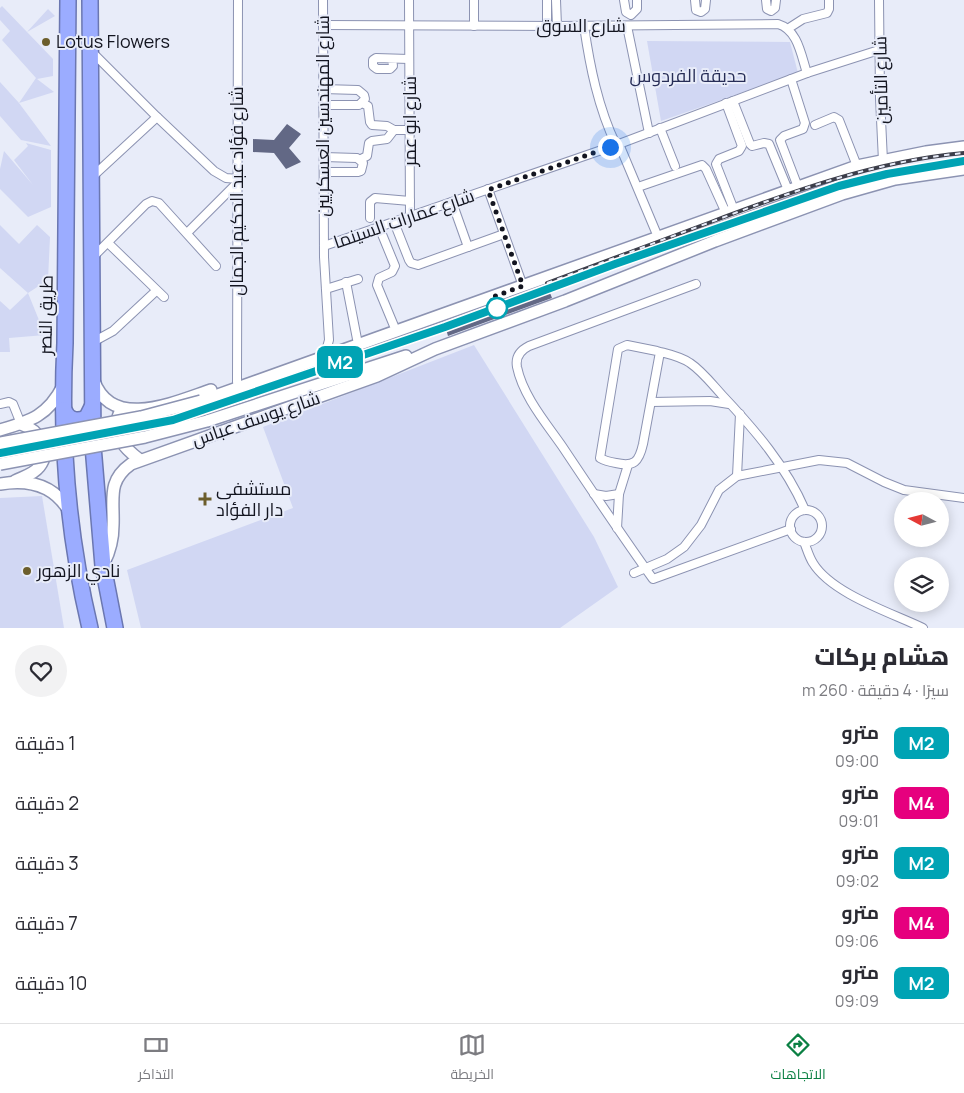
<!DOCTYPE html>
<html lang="ar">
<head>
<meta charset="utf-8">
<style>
	body { margin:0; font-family:Manrope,Cairo,sans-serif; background:#f2f2f3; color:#2b2b33; direction:rtl; height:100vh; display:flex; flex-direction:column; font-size:19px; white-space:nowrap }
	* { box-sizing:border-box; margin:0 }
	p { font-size:16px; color:#7c7c81 }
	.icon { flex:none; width:28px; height:28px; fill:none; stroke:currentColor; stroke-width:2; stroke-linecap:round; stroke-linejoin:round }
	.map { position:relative; height:628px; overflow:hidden; direction:ltr }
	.panel { display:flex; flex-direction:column; background:#fff; flex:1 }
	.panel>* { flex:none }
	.badge { padding:0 10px; border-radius:8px; font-size:18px; line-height:32px }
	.needle { width:32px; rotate:277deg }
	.tools { position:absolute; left:894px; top:492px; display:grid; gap:10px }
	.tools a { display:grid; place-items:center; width:55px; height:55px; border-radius:50%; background:#fff; box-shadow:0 2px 12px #0003; font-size:25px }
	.you { position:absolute; width:25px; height:25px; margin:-12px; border:4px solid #fff; border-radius:50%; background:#1a73e8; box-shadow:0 0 0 8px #1a73e833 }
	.map>.badge { position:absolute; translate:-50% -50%; box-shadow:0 0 0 2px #fff }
	.round { display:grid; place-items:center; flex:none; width:52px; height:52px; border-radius:26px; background:#f2f2f3 }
	.headline { display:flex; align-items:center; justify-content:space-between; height:85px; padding:0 15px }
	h1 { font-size:24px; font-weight:800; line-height:38px }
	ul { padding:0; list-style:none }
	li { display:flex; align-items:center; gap:15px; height:60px; padding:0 15px }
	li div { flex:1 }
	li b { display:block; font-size:19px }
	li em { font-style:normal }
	li .badge { min-width:55px; font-weight:700; text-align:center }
	.dock { display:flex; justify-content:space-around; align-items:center; height:70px; border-top:1px solid #e1e1e2; background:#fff; font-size:14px; color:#7c7c81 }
	.dock a { display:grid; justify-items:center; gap:2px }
	.dock .on { color:#0b8043 }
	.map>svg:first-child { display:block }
</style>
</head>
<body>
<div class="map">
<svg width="964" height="628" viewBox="0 0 964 628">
	<rect width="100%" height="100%" fill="#e8ecf9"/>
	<g fill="#d1d7f3">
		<path d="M2,6L27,32L48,9L55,16L27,32L53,59V76L37,79L54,92L19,103L51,146L21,140L0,116V82L19,103L36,78L2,40L10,31L0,20V8Z"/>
		<path d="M647,41L790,42L798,73L661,121Z"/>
		<path d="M26,143L51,150V207L28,217L0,189V169L4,151L33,185L14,160L28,146Z"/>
		<path d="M0,225L19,244L37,225L50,237L48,280L28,293L45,335L9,338L10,352H0V301L10,310L28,293L0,268Z"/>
		<path d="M474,345L594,537L618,587L560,628H141L127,570L293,508L263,427Z"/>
		<path d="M42,496L64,628H0V498Z"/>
	</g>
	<g fill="#626885">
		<path d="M287,124L301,134L289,148L301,162L286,169L274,153L253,152V139L274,140Z"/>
		<path d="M547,285L552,298L448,336L444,322Z"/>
	</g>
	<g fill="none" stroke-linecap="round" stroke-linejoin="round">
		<g stroke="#8c93b2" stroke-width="10">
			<g id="street">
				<path d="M323,0L324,257L329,340L326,351"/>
				<path d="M409,0L410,217"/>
				<path d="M474,0V26"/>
				<path d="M547,0V26"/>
				<path d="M556,0L557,26"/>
				<path d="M624,0L626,12L631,15L637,9V0"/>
				<path d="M695,0L696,10L701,12L705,9L706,0"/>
				<path d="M766,0L767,9L771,11L775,8L776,0"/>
				<path d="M879,0L880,98L883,161"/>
				<path d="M323,25L557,26L778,24C798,30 801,55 807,73"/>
				<path d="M584,26C590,67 598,107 616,145"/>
				<path d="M627,26L649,133"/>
				<path d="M789,28L803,19L827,13L829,9V0"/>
				<path d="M91,51L157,117L214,171L226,178L238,179"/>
				<path d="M392,59L393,66L390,69H377L373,66V60L376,58L409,59"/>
				<path d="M791,79L805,123L803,129L784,136L780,140L798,187"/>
				<path d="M323,89L358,90L364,95L365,99L359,105H323"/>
				<path d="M733,101L750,144L752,146L764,143L769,144L788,190"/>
				<path d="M362,103L368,106L370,122L372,125L387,126L394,130H410"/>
				<path d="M726,103L742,146L739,151L719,159L716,164L734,210"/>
				<path d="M815,125L834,117L839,120L857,166"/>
				<path d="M660,128L675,166"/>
				<path d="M619,144L658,237"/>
				<path d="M324,157L357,158L363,163L361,171L358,172H324"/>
				<path d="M361,159L367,156L369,143L372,141L387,139L394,130"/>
				<path d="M92,177L157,117"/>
				<path d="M638,187L702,165L706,169L726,213"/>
				<path d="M488,189L523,286"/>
				<path d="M452,202L468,247"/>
				<path d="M370,218V202L375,198L410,201"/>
				<path d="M394,222L409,260L411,263L418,265L504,234"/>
				<path d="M379,227L395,266L392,272L379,278L377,285L394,326"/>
				<path d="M187,233L238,182"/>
				<path d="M108,243L164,297"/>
				<path d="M324,246L619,144L807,73L879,50"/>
				<path d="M93,257L146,204L152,201L159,203L216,266"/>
				<path d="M346,282L357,339"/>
				<path d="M696,284L529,346C521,350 515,356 517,367C523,396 546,423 562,446C592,491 622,536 653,579L791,529"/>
				<path d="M326,289L358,279"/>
				<path d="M91,343L113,331L156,291"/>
				<path d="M660,352L643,444C639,462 634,467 616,463C610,462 605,461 600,458L618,349L627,345L657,351C668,354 680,356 690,363C702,371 712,384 722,395C755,430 786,466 805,510"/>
				<path d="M237,382L238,0"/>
				<path d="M651,402L710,401L729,404"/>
				<path d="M0,404L9,402L13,404L21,424"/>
				<path d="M737,476L740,414"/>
				<path d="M594,494L606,496L619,494"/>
				<circle cx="806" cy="526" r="16"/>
				<path d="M617,528L619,494L628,465"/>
				<path d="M804,542C807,549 809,557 813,563C832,594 892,613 923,628"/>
				<path d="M634,573L667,559L684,547L701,525L719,490L737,476L819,460L847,463L884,482L904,490L964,498"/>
			</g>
		</g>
		<g stroke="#8c93b2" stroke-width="14">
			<g id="secondary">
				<path d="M94,381C112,431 175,402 211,390"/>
				<path d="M201,401L857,166L926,152L964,147"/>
				<path d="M120,412C110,434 124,448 140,460"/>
				<path d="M207,421L406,356"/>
				<path d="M0,430C30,421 48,416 63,386"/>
				<path d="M15,481C23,477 34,474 39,467C53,449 38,430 21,424"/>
				<path d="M0,484C29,479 54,485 69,511"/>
				<path d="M104,563C110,551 113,538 113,525C114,499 107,481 131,464L377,376L435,349L565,301L715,241L842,194L895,179L964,169"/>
			</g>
		</g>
		<g stroke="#6b77b1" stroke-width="18">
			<g id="highway">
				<path d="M68,0L65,343C60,438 68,536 90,628"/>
				<path d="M90,0L93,446L103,566L115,628"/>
				<path d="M64,410C68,420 78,423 87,417L92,407"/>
			</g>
		</g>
		<use href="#street" stroke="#fff" stroke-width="8"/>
		<use href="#secondary" stroke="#fff" stroke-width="11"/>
		<use href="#highway" stroke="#9bacff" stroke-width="15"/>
		<g stroke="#3c3e4a" stroke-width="4">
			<g id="rail">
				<path d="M664,247C762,212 860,173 964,161"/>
				<path d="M547,283C602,263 656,242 711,222C793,191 876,161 964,153"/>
				<path d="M0,453L173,420L445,327"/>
			</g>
		</g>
		<use href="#rail" stroke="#e8ecf9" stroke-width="2" stroke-dasharray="5.5" stroke-linecap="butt"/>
		<g stroke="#8c93b2" stroke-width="14" stroke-linecap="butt">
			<g id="secondary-bridge">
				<path d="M0,443L141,417L201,401"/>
				<path d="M0,464L145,437L207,421"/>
			</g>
		</g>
		<use href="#secondary-bridge" stroke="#fff" stroke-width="11"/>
	</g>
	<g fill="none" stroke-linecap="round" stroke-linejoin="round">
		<g stroke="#fff" stroke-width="11">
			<path id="line" d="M0,453L173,420L445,327L615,264L839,186L887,174L964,161"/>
		</g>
		<use href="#line" stroke="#00a3b4" stroke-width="8"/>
		<path stroke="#131520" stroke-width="5" stroke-dasharray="0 9" d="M497,308L490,298L523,286L488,190L610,147"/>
	</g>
	<g fill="#6c5e2c" stroke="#e8ecf9" stroke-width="2">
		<circle cx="46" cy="42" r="5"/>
		<path d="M202.5 491.5h5v5h5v5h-5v5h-5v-5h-5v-5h5z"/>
		<circle cx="27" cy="571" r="5"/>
	</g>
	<circle fill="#fff" stroke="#00a3b4" stroke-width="2.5" cx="497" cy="308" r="10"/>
	<g text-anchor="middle" stroke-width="4" stroke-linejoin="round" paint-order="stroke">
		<g font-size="18" fill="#131520" stroke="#e8ecf9">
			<text x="581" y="32">شارع السوق</text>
			<text transform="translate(881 80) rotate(-91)" y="6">شارع التأمين</text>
			<text transform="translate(323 116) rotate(-90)" y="6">شارع المهندسين العسكريين</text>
			<text transform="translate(410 121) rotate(-90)" y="6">شارع ابو عمر</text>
			<text transform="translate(237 191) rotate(-90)" y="6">شارع فؤاد عبد الحكيم الجمال</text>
			<text transform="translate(404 219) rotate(-19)" y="6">شارع عمارات السينما</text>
			<text transform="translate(46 315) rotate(-89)" y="6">طريق النصر</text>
			<text transform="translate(256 419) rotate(-19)" y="6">شارع يوسف عباس</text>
		</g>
		<g font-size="18" fill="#131520" stroke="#e8ecf9" text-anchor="start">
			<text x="56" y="48">Lotus Flowers</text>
			<text x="216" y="495">مستشفى<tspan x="216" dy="21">دار الفؤاد</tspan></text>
			<text x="37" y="577">نادي الزهور</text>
		</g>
		<g font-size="18" fill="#272d57" stroke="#e8ecf9">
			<text x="688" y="82">حديقة الفردوس</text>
		</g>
	</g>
</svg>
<div class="tools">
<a><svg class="needle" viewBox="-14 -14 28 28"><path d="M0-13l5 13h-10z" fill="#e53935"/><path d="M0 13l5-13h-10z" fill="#7c7c81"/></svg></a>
<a><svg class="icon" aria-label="layers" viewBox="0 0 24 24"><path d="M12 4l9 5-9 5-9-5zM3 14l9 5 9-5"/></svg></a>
</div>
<div class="you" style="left:610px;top:147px"></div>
<b class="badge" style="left:340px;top:362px;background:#00a3b4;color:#fff">M2</b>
</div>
<section class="panel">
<div class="headline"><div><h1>هشام بركات</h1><p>سيرًا · 4 دقيقة · 260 m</p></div><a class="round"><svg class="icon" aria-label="heart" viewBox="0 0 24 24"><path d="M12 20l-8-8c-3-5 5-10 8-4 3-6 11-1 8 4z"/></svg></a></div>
<ul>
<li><span class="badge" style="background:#00a3b4;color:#fff">M2</span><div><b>مترو</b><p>09:00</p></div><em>1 دقيقة</em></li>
<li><span class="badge" style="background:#e6007e;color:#fff">M4</span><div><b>مترو</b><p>09:01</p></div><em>2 دقيقة</em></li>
<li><span class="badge" style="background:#00a3b4;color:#fff">M2</span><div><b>مترو</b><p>09:02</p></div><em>3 دقيقة</em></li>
<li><span class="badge" style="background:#e6007e;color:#fff">M4</span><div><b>مترو</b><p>09:06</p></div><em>7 دقيقة</em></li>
<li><span class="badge" style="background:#00a3b4;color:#fff">M2</span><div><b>مترو</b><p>09:09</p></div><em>10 دقيقة</em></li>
</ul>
</section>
<nav class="dock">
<a class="on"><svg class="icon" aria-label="directions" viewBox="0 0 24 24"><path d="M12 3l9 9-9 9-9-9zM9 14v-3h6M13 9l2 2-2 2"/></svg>الاتجاهات</a>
<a><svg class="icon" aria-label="map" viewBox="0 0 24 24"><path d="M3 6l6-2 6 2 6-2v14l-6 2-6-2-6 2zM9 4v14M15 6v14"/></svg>الخريطة</a>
<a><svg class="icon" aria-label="tickets" viewBox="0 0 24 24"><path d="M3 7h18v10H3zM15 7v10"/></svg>التذاكر</a>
</nav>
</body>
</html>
